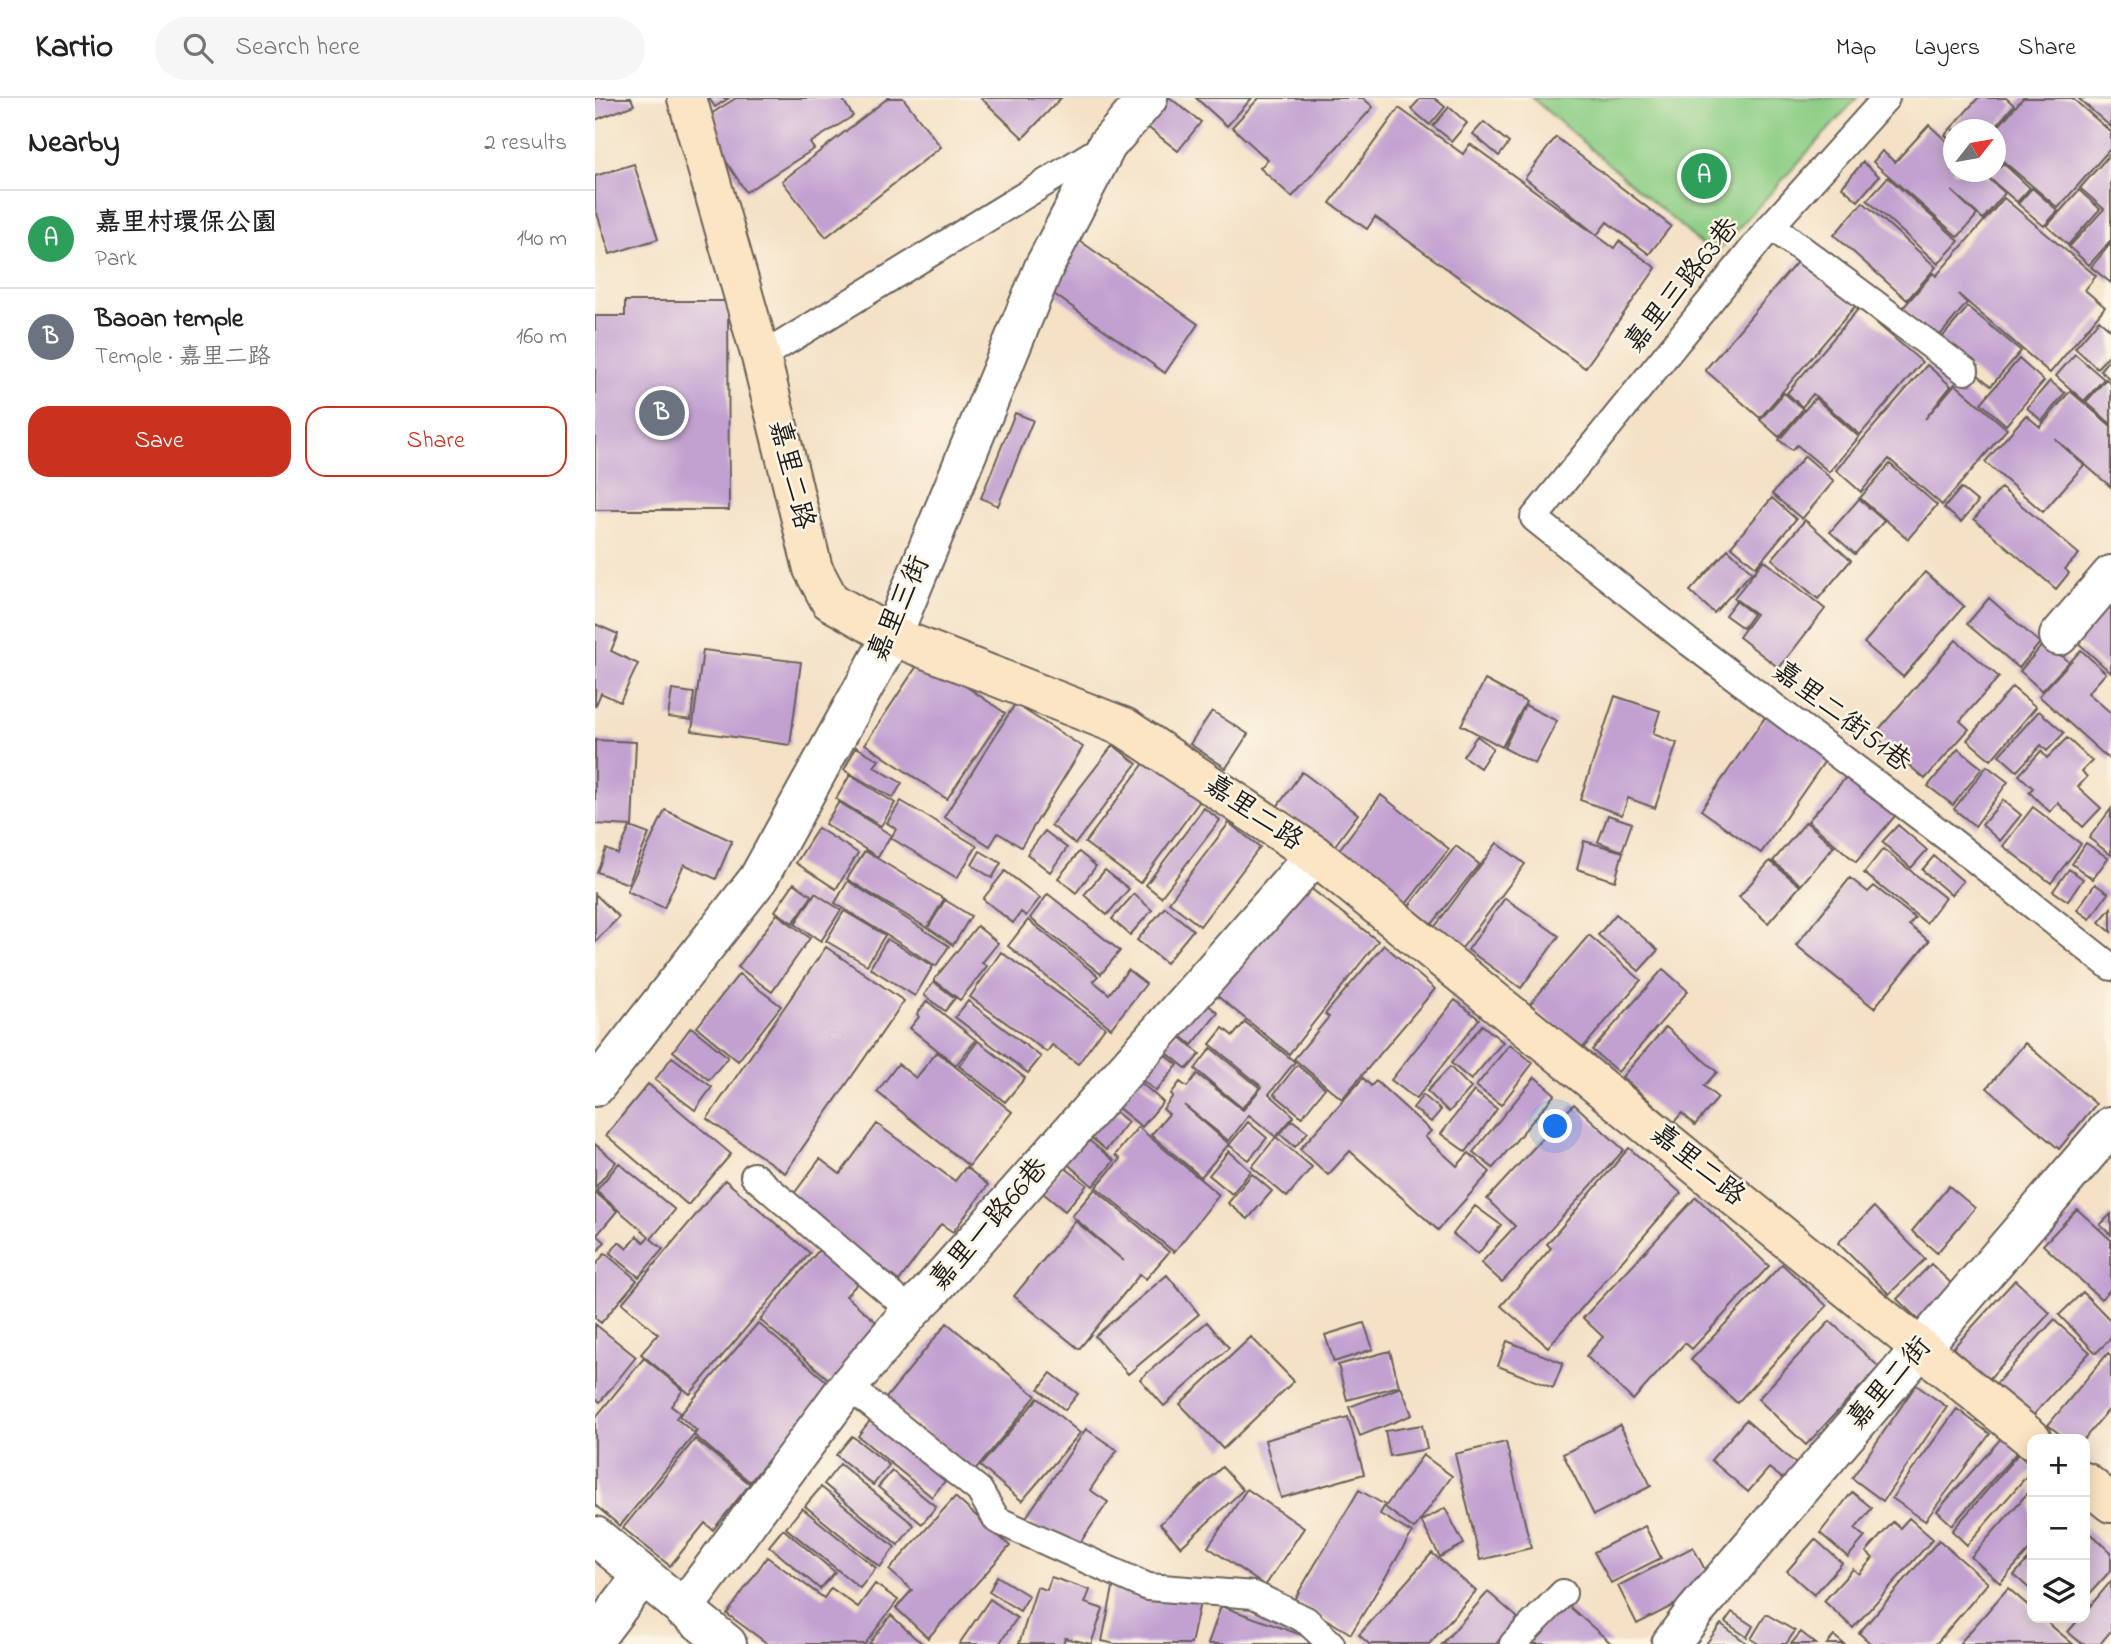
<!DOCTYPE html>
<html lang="en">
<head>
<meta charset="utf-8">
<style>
  body { margin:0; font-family:"Indie Flower","LXGW WenKai TC",sans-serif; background:#f6f6f6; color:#202124 }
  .controls { position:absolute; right:21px; bottom:21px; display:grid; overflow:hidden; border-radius:14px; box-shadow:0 4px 18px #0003 }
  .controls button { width:63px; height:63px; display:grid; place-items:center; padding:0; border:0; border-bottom:2px solid #e0e0e0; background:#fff; color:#202124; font:35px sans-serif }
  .compass { position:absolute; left:1348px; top:21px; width:63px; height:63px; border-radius:50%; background:#fff; box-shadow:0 4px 18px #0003; rotate:59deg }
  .you { position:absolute; left:961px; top:1029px; width:24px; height:24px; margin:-18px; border:5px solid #fff; border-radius:50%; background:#1a73e8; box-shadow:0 0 0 10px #1a73e833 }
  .badge { display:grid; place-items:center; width:46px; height:46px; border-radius:50%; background:#c8321e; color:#fff; font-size:23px; font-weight:700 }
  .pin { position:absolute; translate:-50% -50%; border:4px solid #fff; box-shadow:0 2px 7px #0006 }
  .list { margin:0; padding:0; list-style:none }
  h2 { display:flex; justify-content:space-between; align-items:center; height:91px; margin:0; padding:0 28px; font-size:30px }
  h2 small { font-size:23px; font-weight:400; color:#757577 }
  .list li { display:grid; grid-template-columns:46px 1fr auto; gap:21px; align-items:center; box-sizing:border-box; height:98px; padding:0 28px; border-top:2px solid #e0e0e0 }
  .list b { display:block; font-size:26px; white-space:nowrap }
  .list p { margin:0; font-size:23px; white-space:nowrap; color:#757577 }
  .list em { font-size:23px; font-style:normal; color:#757577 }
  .actions { display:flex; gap:14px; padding:21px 28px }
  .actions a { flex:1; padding:16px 0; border:2px solid #c8321e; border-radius:21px; text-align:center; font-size:24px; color:#c8321e }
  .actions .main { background:#c8321e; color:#fff }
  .icon { flex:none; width:38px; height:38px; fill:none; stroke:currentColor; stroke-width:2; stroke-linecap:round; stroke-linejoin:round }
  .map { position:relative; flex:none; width:1516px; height:1546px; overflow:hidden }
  header { display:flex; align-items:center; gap:42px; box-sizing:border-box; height:98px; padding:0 35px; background:#fff; border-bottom:2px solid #e0e0e0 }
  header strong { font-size:33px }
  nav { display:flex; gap:38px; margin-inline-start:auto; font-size:24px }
  .search { width:490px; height:63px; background:#f6f6f6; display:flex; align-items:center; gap:18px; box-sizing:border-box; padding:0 24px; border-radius:38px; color:#757577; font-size:26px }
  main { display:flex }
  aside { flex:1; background:#fff }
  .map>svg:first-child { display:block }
  .green { fill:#8dce85; stroke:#547550; stroke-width:2 }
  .building { fill:#c2a1d1 }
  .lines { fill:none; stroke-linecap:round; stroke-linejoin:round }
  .lane-casing { stroke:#686158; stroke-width:30 }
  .street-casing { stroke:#686158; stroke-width:42 }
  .secondary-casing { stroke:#686158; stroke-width:42 }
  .lane { stroke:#fff; stroke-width:26 }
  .street { stroke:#fff; stroke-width:38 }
  .secondary { stroke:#fce5c4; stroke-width:38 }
  .labels { text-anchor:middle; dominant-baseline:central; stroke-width:5; stroke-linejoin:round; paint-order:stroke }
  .street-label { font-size:28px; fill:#1c1c1c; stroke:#fcf5e5 }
</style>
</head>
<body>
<header>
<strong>Kartio</strong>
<div class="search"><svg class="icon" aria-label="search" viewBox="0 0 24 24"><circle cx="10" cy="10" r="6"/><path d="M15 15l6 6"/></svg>Search here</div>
<nav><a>Map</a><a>Layers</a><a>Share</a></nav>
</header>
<main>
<aside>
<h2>Nearby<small>2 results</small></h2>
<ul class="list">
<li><span class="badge" style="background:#2e9e5b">A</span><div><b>嘉里村環保公園</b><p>Park</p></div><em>140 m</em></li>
<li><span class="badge" style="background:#6b7280">B</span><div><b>Baoan temple</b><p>Temple · 嘉里二路</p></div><em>160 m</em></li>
</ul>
<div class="actions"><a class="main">Save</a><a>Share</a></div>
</aside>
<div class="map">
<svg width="1516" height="1546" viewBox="0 0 1516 1546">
  <rect width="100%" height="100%" fill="#fcf5e5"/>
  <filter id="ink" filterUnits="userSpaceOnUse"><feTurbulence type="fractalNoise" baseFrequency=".0143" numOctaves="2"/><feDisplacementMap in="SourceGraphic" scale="14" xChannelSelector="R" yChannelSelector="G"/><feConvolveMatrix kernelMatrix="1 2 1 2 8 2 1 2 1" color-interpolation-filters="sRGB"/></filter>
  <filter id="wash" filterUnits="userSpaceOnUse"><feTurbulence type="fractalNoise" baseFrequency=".00686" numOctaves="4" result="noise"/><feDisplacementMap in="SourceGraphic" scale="28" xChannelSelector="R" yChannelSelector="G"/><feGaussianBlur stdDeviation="1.57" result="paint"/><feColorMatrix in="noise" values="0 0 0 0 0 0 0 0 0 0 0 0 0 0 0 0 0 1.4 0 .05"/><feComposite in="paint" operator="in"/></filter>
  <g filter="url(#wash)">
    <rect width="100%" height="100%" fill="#f4e1c6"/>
    <path class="green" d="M937,0h325l-143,157z"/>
    <g id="blocks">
      <path class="building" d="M0,0h36l3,7 -39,15z
        M114,0h20l-14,9z
        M141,0h106l11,18 -43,27 4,6 -68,43 -46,-71z
        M293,0h15l38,49 -115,90 -44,-56z
        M386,0h80l-38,40z
        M571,0h4l31,24 -23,29 -33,-26z
        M601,0h56l-25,28z
        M664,0h104l10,9 -81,90 -32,-29 8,-8 -36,-33z
        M826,0h13l11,9 -15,18 -19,-16z
        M1383,0h28l8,7 -21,25h-40v13l-8,-8z
        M1428,0h49l39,34v16l-53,60 -62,-53v-26z
        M1483,0l33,1v28z
        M854,9l18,16 -15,18 -19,-15z
        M804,10l64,46 7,-10 144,104 5,-7 37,27 -71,100 -210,-151 -8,12 -37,-26z
        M889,24l25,21 -10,13 -26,-22z
        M1334,27l24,22v25h28l24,21 -22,26 -31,-28 25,24 -19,22 -85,-75 9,-11 13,11z
        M961,39l115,89 -22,28 -42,-32 -10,13 -72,-57z
        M1516,55v87l-22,25 -20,-18 35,-38 -24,-21z
        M1268,64l16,14 -21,25 -16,-14z
        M1408,65l27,25 -13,14 -28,-24z
        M39,66l24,75 -48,15 -15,-47v-31z
        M1293,79l71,64 -21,23 -71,-64z
        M1437,90l26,23 -14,15 -26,-22z
        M1484,92l21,19 -32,36 -21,-19z
        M1409,100l92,78 -11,14 20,17 -55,66 -92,-79 9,9 -30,36 -35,-30 31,-36 3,3z
        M1268,104l73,65 -29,33 -73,-65z
        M485,143l118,83 -33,49 -118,-84z
        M1516,145v40l-20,-16z
        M1207,158l55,48 -97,114 -55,-48z
        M30,203h103l1,209h-134v-194h30z
        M1373,209l53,44 -30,35 -52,-45z
        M1264,210l63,54 -62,73 -47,-41 -11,13 -15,-14z
        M1504,222l12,10v23l-14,15 -22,-20z
        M1480,256l29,25 -20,22 -28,-25z
        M1516,259v23l-11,-10z
        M1424,261l25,22 -38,44 -25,-22z
        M1332,267l24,21 -26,33 30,-35 52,45 -65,76 -53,-46 -28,33 -25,-22z
        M1511,281l5,5v40l-25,-22z
        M1455,283l15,12 -23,28 -15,-13z
        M1475,293l41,35v61l-56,-48 29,26 -41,47 -58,-50 41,-47 14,12z
        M1189,295l19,16 -24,28 -19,-17z
        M1220,300l44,39 -30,35 -32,-27 -5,5 -13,-10z
        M420,315l18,7 -35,86 -17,-8z
        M1210,358l29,25 -32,38 -30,-25z
        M1295,366l47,41 -29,34 -48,-41z
        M1366,390l17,14 -17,20 -17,-14z
        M1406,390l78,66 -14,15 4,4 -13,16 -82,-70z
        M1177,400l24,21 -40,48 -25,-21z
        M1264,401l25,22 -29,33 -25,-22z
        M1210,422l46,40 -33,39 -46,-40z
        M1133,451l24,23 -38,41 -24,-22z
        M1169,462l61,49 -46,59 -40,-31 17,-23 -22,-16z
        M1330,474l39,34 -61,71 -39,-34z
        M1516,487v88l-37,-34z
        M1394,500l51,45 -21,25 -52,-44z
        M1141,503l17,13 -10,14 -18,-13z
        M0,526l23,10 -7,17 27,13 -18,38 -19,-9 -6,14z
        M1361,542l43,37 -39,44 9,8 -44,50 -51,-44z
        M1451,543l23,21 -27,29 -22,-20z
        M108,552l98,12 -11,83 -98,-14z
        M1486,552l25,23 -18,20 23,20v48l-72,-65z
        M328,559l82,56 -58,86 -82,-55z
        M890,582l41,22 -24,45 -41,-22z
        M1417,589l24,20 -45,53 -24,-20z
        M77,592l22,3 -3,27 -23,-3z
        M1020,598l45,15 -7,23 24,9 -22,65 -27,-10 -6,17 -42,-15z
        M420,606l68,43 -62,100 -23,-14 -8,13 -46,-29z
        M930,607l32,16 -22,43 -31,-16z
        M617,613l36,23 -22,34 -36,-24z
        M1444,613l25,22 -17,18 -6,-6 -24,26 -18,-16z
        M1173,615l61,42 -68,98 -60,-43z
        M882,638l16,12 -13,20 -17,-12z
        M1472,640l25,23 -10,10 5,6 -9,10 23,21 -18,19 -25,-24 -8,9 -21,-20 4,-4 -14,-13 22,-24 6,7z
        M0,642l41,2 -4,84 -37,-2z
        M518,647l24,19 -62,80 -24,-19z
        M261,649l23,13 -5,7 28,16 -9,15 -49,-28z
        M1363,651l24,19 -29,37 -25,-19z
        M553,660l54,40 -62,85 -55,-40z
        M1392,668l21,16 -33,44 -21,-17z
        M707,674l56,42 -25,34 -56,-41z
        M255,677l45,28 -14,23 -45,-27z
        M1253,677l47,41 -39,46 -48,-41z
        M786,697l68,54 -43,55 -68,-53z
        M1408,702l18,15 -21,26 -18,-16z
        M306,703l76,45 -20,32 -66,-40 5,-9 -9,-6z
        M244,704l52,33 -13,22 -53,-33z
        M1438,709l48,37 -30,39 -48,-37z
        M609,710l16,12 -59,77 -15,-12z
        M1516,711v46l-22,-17z
        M70,712l67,31 -16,38 -32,-15 -20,44 -37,-17z
        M1013,717l24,8 -10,28 -24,-9z
        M1211,724l28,24 -33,39 -28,-24z
        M634,725l31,24 -60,79 -31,-24z
        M1303,727l29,25 -16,18 -29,-26z
        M35,729l19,7 -21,50 -31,-12 9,-23 12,5z
        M223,730l40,25 -22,36 -40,-26z
        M450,733l22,17 -17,24 -23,-18z
        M989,743l39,11 -8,29 -38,-12z
        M902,745l28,21 -63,84 -28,-20z
        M1491,745l22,15 -15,21 -21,-15z
        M861,748l23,18 -47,60 -23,-18z
        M1288,751l62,49 -19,25 -62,-50z
        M270,753l79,48 -17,29 -80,-49z
        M385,753l21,12 -9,15 -20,-13z
        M484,754l17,14 -20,27 -18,-15z
        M1339,758l29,25 -12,14 -29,-25z
        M1175,763l30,25 -32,37 -29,-26z
        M1474,771l14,10 -15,22 -15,-10z
        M510,772l24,19 -22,26 -23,-20z
        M410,773l35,27 -14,18 -5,-4 -8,11 -30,-24z
        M1255,780l18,14 6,-6 41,32 -6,7 20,16 -55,67 -78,-63z
        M253,783l101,65 -13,20 -101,-63z
        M199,785l18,13 -19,27 -18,-12z
        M709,785l74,58 -89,113 -73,-59z
        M1500,786l13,9 -18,26 -13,-9z
        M220,795l26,17 -20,31 -26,-17z
        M0,796l24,23 -24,25z
        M453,796l72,57 -19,23 -71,-56z
        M539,796l18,16 -22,25 -18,-16z
        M910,800l54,38 -38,52 -53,-38z
        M350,802l26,16 -18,29 -25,-17z
        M570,809l28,23 -27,33 -29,-23z
        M1516,810v24l-12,-10z
        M249,813l41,24 -18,30 -41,-24z
        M182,816l33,24 -38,54 -34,-25z
        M1021,816l42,36 -19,21 -41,-36z
        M433,822l70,56 -5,5 16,13 19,-24 18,14 -35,44 -103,-82z
        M382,828l21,17 -16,20 5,3 -27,34 -26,-20z
        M994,837l52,45 -59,69 -52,-45z
        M292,841l46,27 -18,30 -45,-28z
        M789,847l51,44 -93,110 -48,-40 35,-42 -4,-3z
        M231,849l78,54 -119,172 -78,-54z
        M406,854l104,75 -27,37 -26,-19 -5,7 -77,-55z
        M1068,871l25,22 -70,81 -26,-22z
        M144,876l42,32 -43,55 -41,-34z
        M339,884l21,16 -10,13 -21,-16z
        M606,901l17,14 -26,32 -17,-14z
        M860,902l24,19 -63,80 -25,-19z
        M332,903l49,39 -20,25 -46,-37 9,-11 -2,-3z
        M373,903l73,56 -13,16 -73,-56z
        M650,924l50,40 -26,32 25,22 -18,21 -27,-22 -20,26 -45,-36 45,39 -28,33 -50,-42 18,-21 -6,-5 10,-13 -2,-2 9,-12 7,5 10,-13 46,36 19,-23 -52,-43 13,-16 10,8z
        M887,927l21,17 -32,38 -20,-17z
        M96,929l37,30 -19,23 -36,-29z
        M1071,929l51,45 -13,14 14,12 -23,27 -13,-12 -8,9 -52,-45z
        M581,935l24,21 -13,15 -25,-20z
        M383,943l47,37 -20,24 -46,-36z
        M1430,945l71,61 -37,45 -72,-61z
        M915,946l23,19 -32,42 -25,-19z
        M616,950l49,40 -18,20 -47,-39z
        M564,952l19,15 -22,26 -19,-15z
        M342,954l75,60 -43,54 -92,-74 21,-28 18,14z
        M77,959l40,30 -17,23 -40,-30z
        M702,967l28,23 -23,29 -28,-23z
        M855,969l21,21 -22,24 -22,-21z
        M940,979l20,17 -62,74 -20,-16z
        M768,980l8,8 5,-5 55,50 -6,6 32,29 12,-13 21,19 -52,58 -88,-79 -22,24 -28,-26z
        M543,982l25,22 -21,25 -26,-21z
        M53,986l83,70 -43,51 -82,-70z
        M879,993l23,18 -31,43 -25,-18z
        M828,997l18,15 -10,12 -18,-14z
        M979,1006l50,46 -122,132 -21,-19 34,-37 -28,-27z
        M517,1011l16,13 -22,28 -17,-14z
        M697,1022l16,12 -13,15 -15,-13z
        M653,1024l19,16 -18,22 -20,-15z
        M282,1026l78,57 11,-14 22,18 -35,47 -12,-8 -42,57 -109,-82 30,-40 20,15z
        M543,1029l81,68 -45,57 -78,-65 24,-28 -5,-4z
        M490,1039l29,24 -21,25 -29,-25z
        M681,1039l36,30 -25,30 -35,-30z
        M0,1046l21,18 -21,26z
        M1034,1050l52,45 -133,154 -47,-41 50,-58 -4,-4z
        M634,1053l22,20 -19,23 -23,-19z
        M24,1065l56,47 -24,29 12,10 -24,28 -29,-24 9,-11 8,7 10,-13 7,6 5,-6 -53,-45z
        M469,1069l23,18 -22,26 -22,-18z
        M657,1076l20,17 -24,28 -20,-16z
        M130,1082l85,73 -120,141 -49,-40 17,-20 -36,-31z
        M1354,1088l26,22 -38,45 -25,-22z
        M500,1091l74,63 -23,27 -6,-5 -61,75 -65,-53 61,-75 49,40 -52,-45z
        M0,1094l22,19 -19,23 -3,-2z
        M1101,1099l73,69 -77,83 -7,-6 -52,57 -47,-44 17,-19 -20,-19z
        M880,1108l26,19 -23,29 -25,-20z
        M1279,1109l51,52 -36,35 -51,-51z
        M1482,1111l34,31v49l-10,10 -58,-54z
        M1516,1116v21l-11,-10z
        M0,1135l10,9 -10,12z
        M224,1152l39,33 -12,13 35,30 -48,57 -73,-63z
        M10,1155l32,27 -36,43 -6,-5v-52z
        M1187,1166l45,42 -90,97 -46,-43z
        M1336,1166l25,24 -35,34 -24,-23z
        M572,1177l32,39 -71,60 -33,-38z
        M1420,1182l35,33 -62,67 -35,-32z
        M1488,1194l28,29v17l-15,15 -37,-38z
        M1459,1222l36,32 -61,68 -36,-33z
        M1235,1223l49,46 -73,78 -48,-46z
        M612,1224l22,26 -65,58 -24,-27z
        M163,1225l73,62 -81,97 -56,-47 3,-4 -18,-15z
        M352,1225l89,73 -62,76 -89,-73z
        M769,1225l9,26 -39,13 -9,-27z
        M0,1226l41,33 -36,45 -5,-4z
        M656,1239l43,44 -71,68 -43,-45z
        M912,1243l56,22 -10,25 -55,-22z
        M795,1253l9,35 -52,14 -9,-35z
        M1513,1255l3,3v51l-27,32h-18l-18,-14z
        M49,1260l39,32 -12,16 9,7 -4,5 19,16 -75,92 -25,-21v-87z
        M456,1275l27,21 -13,16 -26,-21z
        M1321,1287l31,22 -64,94 -31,-23z
        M806,1289l11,28 -52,21 -11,-29z
        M443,1300l42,35 -58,68 -42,-35z
        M1362,1311l33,25 -65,87 -33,-23z
        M278,1319l75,60 -16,20 -74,-61z
        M753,1319l16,57 -83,24 -16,-58z
        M1151,1322l57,50 -12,15 -22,-17 -21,24 -37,-32z
        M827,1327l5,24 -37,7 -5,-25z
        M1025,1327l31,61 -57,29 -31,-61z
        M491,1331l31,21 -27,40 18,12 -35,51 -48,-34z
        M1409,1337l16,14 -68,76 -15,-14z
        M257,1338l37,29 -16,20 -37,-30z
        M100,1341l55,45 -37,46 -8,-7 -35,43 -47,-38z
        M911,1344l25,106 -51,12 -25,-106z
        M1423,1356l14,13v3l-65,75 -15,-14z
        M828,1357l29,21 -38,53 -29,-22z
        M245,1366l74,61 -16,20 -74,-61z
        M627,1369l21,23 -62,57 -21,-23z
        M297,1373l44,36 -14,17 -44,-37z
        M226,1389l74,60 -15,20 -75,-61z
        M1437,1390v59l-32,36 -29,-26z
        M652,1391l57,39 -39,58 -57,-39z
        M764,1392l26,15 -5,9 32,19 -61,101 -57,-34z
        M1257,1394l20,16 -17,21 10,8 -17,20 -28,-24z
        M360,1399l55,49 -82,92 -32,-30 16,-18 -23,-20z
        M207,1410l74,60 -16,20 -74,-60z
        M850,1410l19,36 -24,13 -19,-36z
        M1314,1420l24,21 -80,89 -29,-27 29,-32 6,5 14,-16 -7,-6 27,-30 7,6z
        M1050,1428l16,32 -50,25 -17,-31z
        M1490,1430l26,24v18l-26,29z
        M188,1431l52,43 -15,17 -51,-43z
        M1220,1441l27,24 -28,32 -27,-24z
        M1344,1442l49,43 -52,61h-65l-12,-11z
        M1098,1449l20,38 -76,39 -19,-38z
        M837,1455l44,38 -47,53h-60l-10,-9z
        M1437,1457v36l-18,-16z
        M172,1459l57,41 7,-10 27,19 17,-23 23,16 -33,44h-97l-41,-30z
        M402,1478l32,20 -9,15 -31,-19z
        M456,1479l39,13 -5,13 18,6 -12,35 -26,-6 -2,6h-44l18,-57 10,3z
        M1516,1483v50l-11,13h-18l-14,-12 12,-14h5v-6z
        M519,1485l86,19 -9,42h-76l-13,-3z
        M1413,1490l24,21v9h10l31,26h-114z
        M893,1494l30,26 -22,26h-54z
        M395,1501l27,19 -18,26h-40z
        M968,1503l49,43h-87z
        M626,1508l100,36 -1,2h-112z
        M1137,1514l21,14 -6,11 -22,-15z
        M1171,1516l29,17 -9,13h-27l-8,-5z
        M296,1517l23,22 10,7h-55z
        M1126,1526l27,20h-42z
        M1206,1534l15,12h-25z
        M1239,1538l10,8h-17z"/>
    </g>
  </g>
  <g filter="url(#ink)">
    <use href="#blocks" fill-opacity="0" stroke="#686158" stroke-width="2"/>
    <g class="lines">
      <defs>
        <path id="lane" d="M1291,0l-115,128 -237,292 156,125 259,196 162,128
          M1176,128l194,145
          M166,259l344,-211
          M159,1078l157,135
          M253,1288l131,104 18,30 151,67 106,8 52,25 25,24
          M918,1546l50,-51"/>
        <path id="street" d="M1464,538l52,-61
          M0,989l163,-208 134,-243 152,-369 63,-122 41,-47
          M0,1438l132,108
          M88,1511l165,-223 63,-75 18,-18 386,-438
          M0,1540l48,-63
          M1076,1546l23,-31 417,-487"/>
        <path id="secondary" d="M92,0l74,259 52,212 17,32 62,35 232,91 191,128 717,584
          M1490,1384l26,21"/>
      </defs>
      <use href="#lane" class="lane-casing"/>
      <use href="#street" class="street-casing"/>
      <use href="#secondary" class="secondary-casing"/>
      <use href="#lane" class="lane"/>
      <use href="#street" class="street"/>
      <use href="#secondary" class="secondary"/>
    </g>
  </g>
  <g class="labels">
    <g class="street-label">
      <text transform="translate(1088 188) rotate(-51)">嘉里三路63巷</text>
      <text transform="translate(195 377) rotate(76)">嘉里二路</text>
      <text transform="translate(305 511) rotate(-66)">嘉里三街</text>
      <text transform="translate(1246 620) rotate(37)">嘉里二街51巷</text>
      <text transform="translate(658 716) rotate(34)">嘉里二路</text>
      <text transform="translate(1102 1068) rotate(39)">嘉里二路</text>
      <text transform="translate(395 1127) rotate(-49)">嘉里一路66巷</text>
      <text transform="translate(1295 1286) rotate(-49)">嘉里二街</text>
    </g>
  </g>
</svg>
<div class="controls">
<button>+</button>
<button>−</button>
<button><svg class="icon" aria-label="layers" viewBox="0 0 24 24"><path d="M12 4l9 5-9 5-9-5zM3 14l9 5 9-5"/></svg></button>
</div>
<svg class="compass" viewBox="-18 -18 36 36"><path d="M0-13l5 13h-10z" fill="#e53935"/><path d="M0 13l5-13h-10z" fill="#757577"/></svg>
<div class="you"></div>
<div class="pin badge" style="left:1109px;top:78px;background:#2e9e5b">A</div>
<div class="pin badge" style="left:67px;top:315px;background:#6b7280">B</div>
</div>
</main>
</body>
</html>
